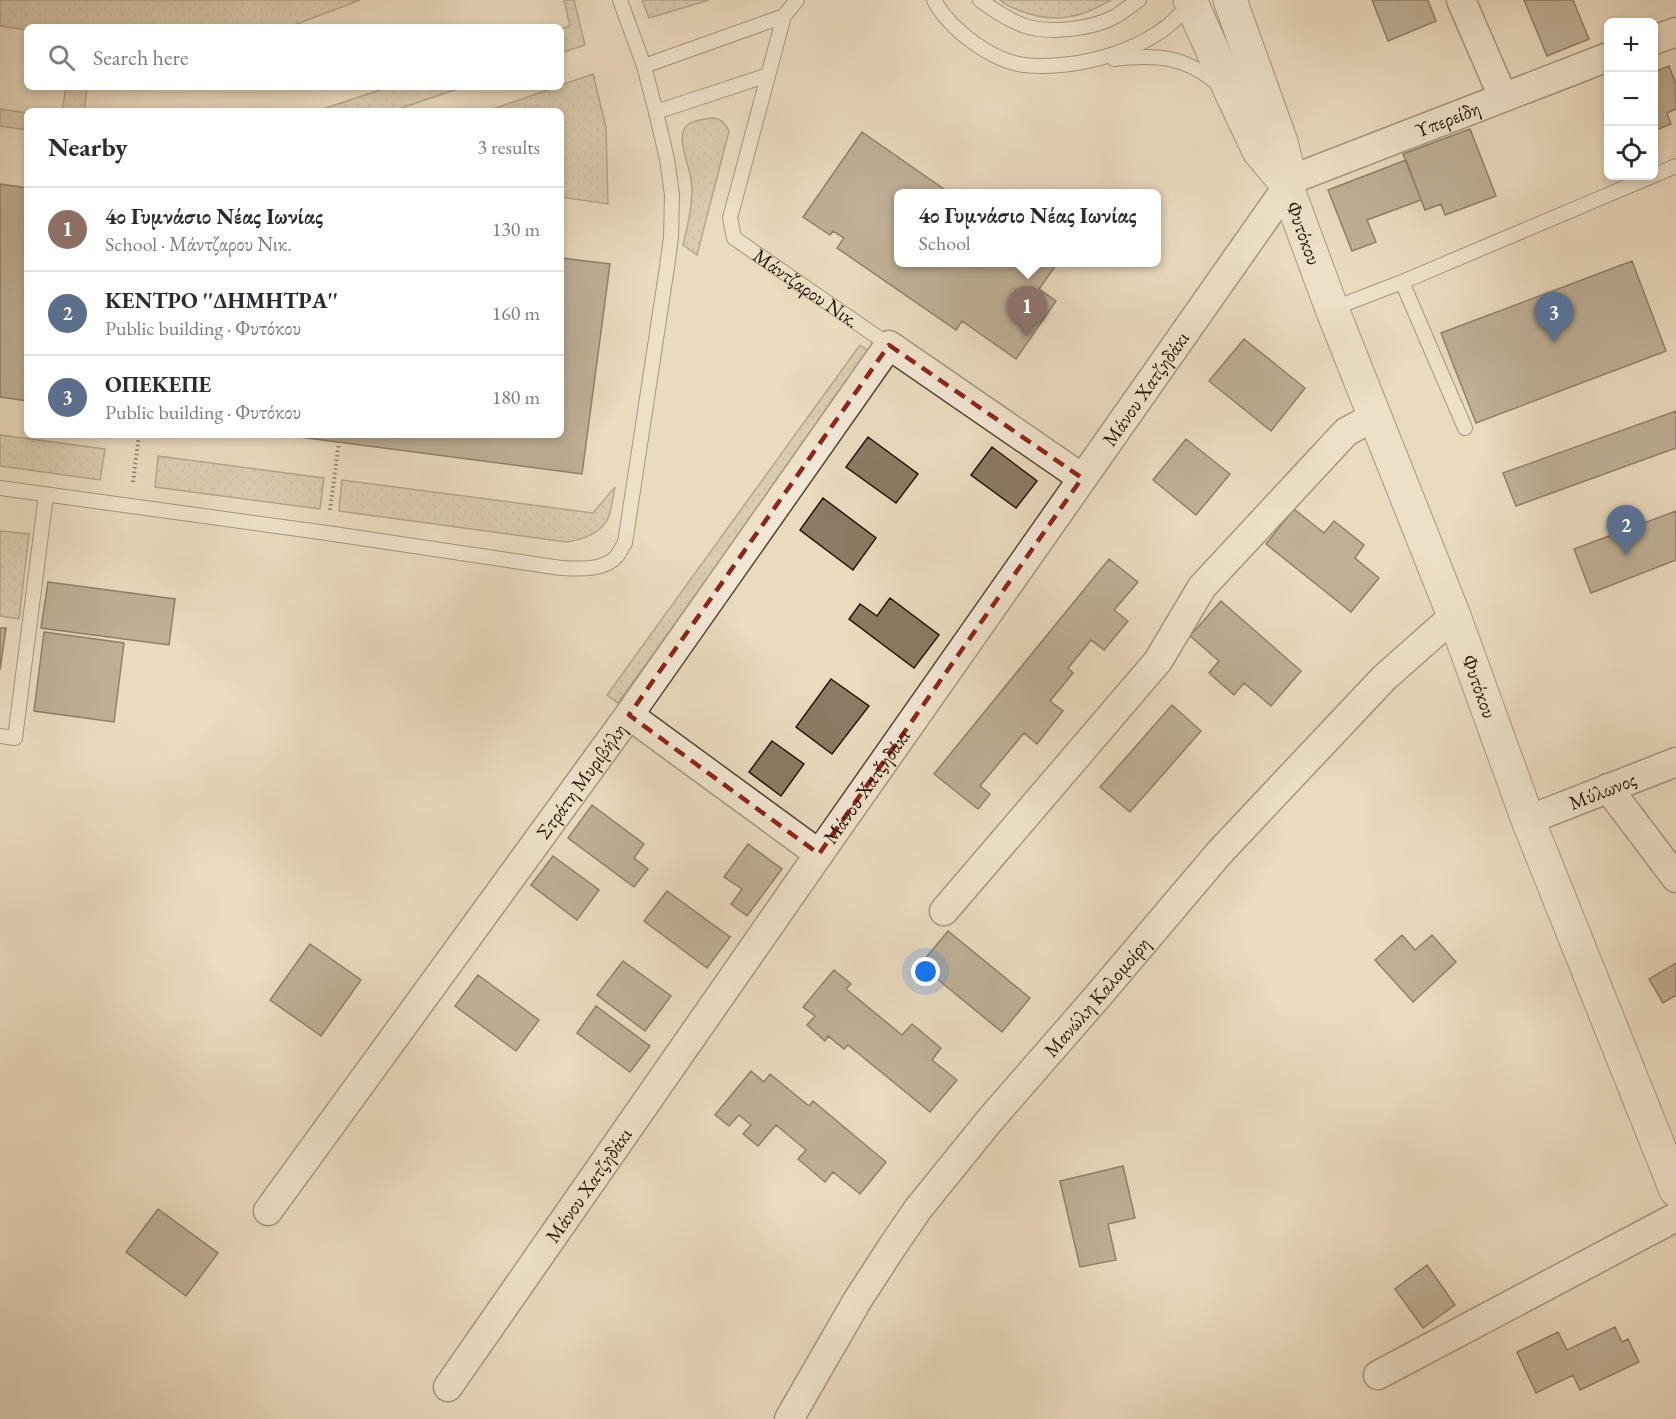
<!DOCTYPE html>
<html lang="en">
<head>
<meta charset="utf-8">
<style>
  body { margin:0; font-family:"EB Garamond",serif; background:#f7f7f7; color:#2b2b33 }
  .controls { position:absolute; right:18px; top:18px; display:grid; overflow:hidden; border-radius:9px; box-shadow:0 3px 9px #0003 }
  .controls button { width:54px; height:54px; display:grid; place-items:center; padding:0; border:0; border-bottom:2px solid #e1e1e2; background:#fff; color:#2b2b33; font:30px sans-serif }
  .you { position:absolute; left:926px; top:972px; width:21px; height:21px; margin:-15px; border:4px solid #fff; border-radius:50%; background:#1a73e8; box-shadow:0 0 0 9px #1a73e833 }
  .badge { display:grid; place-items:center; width:39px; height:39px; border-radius:50%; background:#8f2418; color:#fff; font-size:20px; font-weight:700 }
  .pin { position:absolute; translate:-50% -50px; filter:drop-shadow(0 2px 3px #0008) }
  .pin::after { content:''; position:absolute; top:32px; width:21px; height:18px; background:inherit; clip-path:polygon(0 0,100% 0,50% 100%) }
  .popup { position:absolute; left:894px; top:189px; width:267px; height:78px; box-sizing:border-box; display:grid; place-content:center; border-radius:9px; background:#fff; filter:drop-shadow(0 2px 4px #0005); font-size:20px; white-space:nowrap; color:#7c7c81 }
  .popup b { font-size:22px; color:#2b2b33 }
  .popup::after { content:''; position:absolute; left:50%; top:100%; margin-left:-12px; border:12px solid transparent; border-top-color:#fff }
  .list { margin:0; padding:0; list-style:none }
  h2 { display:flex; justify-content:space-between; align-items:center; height:78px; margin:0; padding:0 24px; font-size:26px }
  h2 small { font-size:20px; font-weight:400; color:#7c7c81 }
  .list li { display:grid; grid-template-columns:39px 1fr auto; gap:18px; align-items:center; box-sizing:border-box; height:84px; padding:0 24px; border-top:2px solid #e1e1e2 }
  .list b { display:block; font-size:22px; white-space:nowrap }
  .list p { margin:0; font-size:20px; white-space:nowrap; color:#7c7c81 }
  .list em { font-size:20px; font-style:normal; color:#7c7c81 }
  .icon { flex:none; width:33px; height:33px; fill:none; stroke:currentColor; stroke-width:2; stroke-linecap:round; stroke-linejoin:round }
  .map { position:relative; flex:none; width:1676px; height:1419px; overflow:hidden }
  .search { position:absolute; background:#fff; box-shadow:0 3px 9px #0003; left:24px; top:24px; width:540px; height:66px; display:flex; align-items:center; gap:15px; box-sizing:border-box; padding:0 21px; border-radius:9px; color:#7c7c81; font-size:22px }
  .panel { position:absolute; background:#fff; box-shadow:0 3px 9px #0003; left:24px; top:108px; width:540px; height:330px; border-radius:9px }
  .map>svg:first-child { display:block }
  .grass { fill:url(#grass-dots); stroke:#776550; stroke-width:1.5 }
  .building { fill:#8b7a64; stroke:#251202; stroke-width:1.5 }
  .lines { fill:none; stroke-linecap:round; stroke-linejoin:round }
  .service-casing { stroke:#564431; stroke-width:16 }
  .minor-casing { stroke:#564431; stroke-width:31 }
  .tertiary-casing { stroke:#564431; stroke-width:35 }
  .path { stroke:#251202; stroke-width:4; stroke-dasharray:1.5 3; stroke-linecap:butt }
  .service { stroke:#f1e7d5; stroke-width:14 }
  .minor { stroke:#f1e7d5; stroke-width:28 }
  .tertiary { stroke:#f1e7d5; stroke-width:33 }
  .marked { fill:none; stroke:#8f2418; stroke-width:4.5; stroke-dasharray:12 8; stroke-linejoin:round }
  .labels { text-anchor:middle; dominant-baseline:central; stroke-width:4.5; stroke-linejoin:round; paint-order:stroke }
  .street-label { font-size:20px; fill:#251202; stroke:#f1e7d5 }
</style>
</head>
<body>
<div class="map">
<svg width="1676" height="1419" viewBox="0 0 1676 1419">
  <defs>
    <pattern id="grass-dots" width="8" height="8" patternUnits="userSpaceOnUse" patternTransform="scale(1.5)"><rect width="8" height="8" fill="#c9b89e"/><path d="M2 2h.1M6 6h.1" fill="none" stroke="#ac9d86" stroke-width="1.8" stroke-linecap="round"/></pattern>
  </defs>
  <rect width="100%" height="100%" fill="#eadabe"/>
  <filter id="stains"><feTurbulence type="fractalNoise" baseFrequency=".00333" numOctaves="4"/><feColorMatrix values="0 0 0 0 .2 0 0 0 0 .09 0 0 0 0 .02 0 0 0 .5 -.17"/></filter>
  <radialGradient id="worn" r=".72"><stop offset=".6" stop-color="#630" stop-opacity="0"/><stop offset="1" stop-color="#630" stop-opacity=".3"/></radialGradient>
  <path class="grass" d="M0,0h360l-71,27h-262v3l-27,-4z
    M564,0h10l11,45 -24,8v-24l9,-3z
    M642,0h67l-60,18z
    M1000,0h111c-30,18 -56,24 -90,11 -8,-3 -15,-5 -21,-11z
    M593,74l13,53 2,77 -47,-7v-86h-74l69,-24h5v-2z
    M66,87h21l-3,24h-22z
    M389,87h74l-70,24h-76z
    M0,109l27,4v17l-27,-4z
    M711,118c10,0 14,5 18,13l-32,124 -14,-10c5,-21 11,-44 8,-66 -2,-14 -14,-39 -6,-51 5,-8 17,-8 26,-10z
    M860,345l10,7 -252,351 -11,-8z
    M0,435l105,14 -5,31 -100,-14z
    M158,456l166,22 -4,31 -165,-22z
    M342,480l251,33 22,-26c-2,9 -3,20 -6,29 -6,17 -27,24 -43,26l-227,-31z
    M0,531l29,3 -10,85 -19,-3z"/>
  <path class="building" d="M1372,0h56l8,21 -48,20z
    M1524,0h49l16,39 -42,17z
    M1669,66l7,18v25l-9,4 4,11 -17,7v-59z
    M1470,129l26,67 -51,19 -4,-11 -16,6 -22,-56z
    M862,132l89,62h-53v68h154l4,3 -17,24 17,12 -40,58 -54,-38 -6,9 -119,-82 7,-10 -11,-7 -3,4 -27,-18z
    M1406,160l15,40 -54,20 9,22 -24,9 -24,-61z
    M0,184l27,4v213l-27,-4z
    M561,258l49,6 -28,210 -298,-39h277z
    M1632,261l34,90 -190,72 -35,-90z
    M1244,339l61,49 -34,43 -62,-50z
    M1676,411v37l-160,58 -13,-33z
    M868,437l50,37 -22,29 -50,-36z
    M1186,439l44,35 -34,41 -43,-35z
    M992,447l45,34 -21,27 -45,-33z
    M823,498l53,40 -23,32 -53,-40z
    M1294,509l30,24 10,-12 30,24 -9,13 24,20 -28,34 -85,-68z
    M1676,511v49l-85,33 -17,-44z
    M1109,559l29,23 -24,28 14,11 -24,29 -13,-10 -23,28 5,5 -23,28 13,10 -26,33 -13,-11 -44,53 10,8 -12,15 -44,-35z
    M48,582l127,17 -6,46 -128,-17z
    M890,598l49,37 -25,33 -65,-49 11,-15 17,12z
    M1221,601l80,70 -30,35 -27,-23 -10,12 -25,-22 10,-12 -29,-25z
    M0,628h6l-6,42z
    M44,632l80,11 -10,79 -80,-11z
    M831,679l38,27 -37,48 -36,-27z
    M1172,705l29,26 -71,81 -30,-25z
    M772,741l32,23 -23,32 -32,-24z
    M592,805l52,39 -10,14 14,11 -14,18 -66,-49z
    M748,844l34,25 -35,47 -16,-12 11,-15 -18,-12z
    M553,856l46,34 -22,30 -46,-35z
    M667,891l63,46 -23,31 -63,-47z
    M948,931l82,67 -28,34 -82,-67z
    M1402,935l13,15 17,-15 24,27 -43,40 -38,-42z
    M310,944l51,36 -40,56 -51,-36z
    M623,961l48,35 -26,35 -48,-36z
    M1676,963v32l-13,8 -14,-24z
    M834,970l17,14 -5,5 56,46 10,-11 29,24 -9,12 25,20 -27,32 -82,-67 -4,4 -16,-13 -3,5 -18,-16 8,-9 -12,-9z
    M478,975l61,45 -23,31 -61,-45z
    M596,1006l54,40 -20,26 -53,-39z
    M751,1071l13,11 6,-8 39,32 4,-5 73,61 -26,32 -27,-22 -8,10 -27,-23 8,-9 -30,-25 -18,21 -15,-12 8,-9 -12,-10 -10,11 -14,-11z
    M1123,1166l12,52 -27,6 8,36 -36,7 -20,-86z
    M158,1209l60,44 -32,43 -60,-44z
    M1427,1265l28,40 -32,23 -28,-39z
    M1615,1327l7,15 6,-3 11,23 -59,28 -7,-15 -37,18 -19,-41 41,-20 9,18z"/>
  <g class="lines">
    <defs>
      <g id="service">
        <path id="s1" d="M797,0l-13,16 -54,202 4,20 155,107"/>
        <path d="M934,0c15,29 58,61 90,65 54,6 134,-16 165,-62"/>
        <path d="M980,0c14,10 28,20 45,26 25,8 68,3 91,-10 8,-5 15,-11 23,-16"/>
        <path d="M1114,59c42,-5 70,-3 103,24"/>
        <path d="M644,66l140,-50"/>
        <path d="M656,112l112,-37"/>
        <path d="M1402,282l63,146"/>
        <path d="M1332,309l70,-27 274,-116"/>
        <path d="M0,488l327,45 234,35c17,1 43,3 56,-12 3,-4 5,-9 8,-13l42,-276 4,-30 1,-42 -5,-36 -11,-47 -12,-46 -24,-66"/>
        <path d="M0,736l15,2 31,-243"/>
      </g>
      <g id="minor">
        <path d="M1461,0l42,97"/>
        <path d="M1654,40l22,-8"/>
        <path id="s2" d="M1285,182l323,-125"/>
        <path d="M629,715l190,139"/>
        <path d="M1608,788l68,90"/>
        <path id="s3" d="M1528,820l148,-58"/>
        <path d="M944,911l214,-250 44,-74 144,-155 29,-16"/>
        <path id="s4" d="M268,1211l361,-496 260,-370 193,133"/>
        <path d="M1378,1375l298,-158"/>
        <path id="s5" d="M448,1387l371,-533 468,-667"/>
        <path id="s6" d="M789,1419l68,-118 35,-54 26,-38 72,-89 108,-124 122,-144 164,-174 70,-62"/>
      </g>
      <g id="tertiary">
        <path id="s7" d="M1190,0l42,94 27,57 26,31 2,5 45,122 122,307 74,204 148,370"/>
        <path d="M1230,0l51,142 5,20 -1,20"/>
      </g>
    </defs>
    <use href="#service" class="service-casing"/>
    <use href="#minor" class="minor-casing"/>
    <use href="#tertiary" class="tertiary-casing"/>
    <path class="path" d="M133,482l6,-47
      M330,510l9,-68"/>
    <use href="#service" class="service"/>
    <use href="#minor" class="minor"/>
    <use href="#tertiary" class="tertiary"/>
  </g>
  <path d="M0 0H1676V1419H0ZM889,345l193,133 -263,376 -190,-139z" fill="#eadabe" fill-opacity=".55" fill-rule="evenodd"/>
  <path class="marked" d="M889,345l193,133 -263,376 -190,-139z"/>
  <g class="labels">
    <g class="street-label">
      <text stroke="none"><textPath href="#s2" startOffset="174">Υπερείδη</textPath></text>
      <text stroke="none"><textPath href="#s7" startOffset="261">Φυτόκου</textPath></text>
      <text stroke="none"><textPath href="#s1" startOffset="338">Μάντζαρου Νικ.</textPath></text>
      <text stroke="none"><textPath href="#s5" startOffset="1218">Μάνου Χατζηδάκι</textPath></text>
      <text stroke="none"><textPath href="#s7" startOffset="747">Φυτόκου</textPath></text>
      <text stroke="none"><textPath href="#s4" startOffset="532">Στράτη Μυριβήλη</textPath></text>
      <text stroke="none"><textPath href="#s5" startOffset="732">Μάνου Χατζηδάκι</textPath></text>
      <text stroke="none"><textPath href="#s3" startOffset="80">Μύλωνος</textPath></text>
      <text stroke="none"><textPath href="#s6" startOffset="524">Μανώλη Καλομοίρη</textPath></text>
      <text stroke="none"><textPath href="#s5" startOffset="246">Μάνου Χατζηδάκι</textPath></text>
    </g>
  </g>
  <rect width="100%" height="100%" filter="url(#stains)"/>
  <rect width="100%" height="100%" fill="url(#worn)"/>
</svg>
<div class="controls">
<button>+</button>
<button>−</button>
<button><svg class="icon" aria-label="locate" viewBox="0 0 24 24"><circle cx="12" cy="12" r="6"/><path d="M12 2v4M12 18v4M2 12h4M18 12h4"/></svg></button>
</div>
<div class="you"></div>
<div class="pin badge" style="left:1027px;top:336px;background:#8d6e63">1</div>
<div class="popup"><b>4ο Γυμνάσιο Νέας Ιωνίας</b>School</div>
<div class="pin badge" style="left:1626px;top:555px;background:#5c6f8a">2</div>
<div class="pin badge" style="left:1554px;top:342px;background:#5c6f8a">3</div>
<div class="search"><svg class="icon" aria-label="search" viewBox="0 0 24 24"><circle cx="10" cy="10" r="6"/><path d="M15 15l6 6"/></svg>Search here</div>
<section class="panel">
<h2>Nearby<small>3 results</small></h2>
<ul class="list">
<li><span class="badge" style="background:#8d6e63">1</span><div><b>4ο Γυμνάσιο Νέας Ιωνίας</b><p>School · Μάντζαρου Νικ.</p></div><em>130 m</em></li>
<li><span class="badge" style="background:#5c6f8a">2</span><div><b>ΚΕΝΤΡΟ ''ΔΗΜΗΤΡΑ''</b><p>Public building · Φυτόκου</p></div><em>160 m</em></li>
<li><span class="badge" style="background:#5c6f8a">3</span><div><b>ΟΠΕΚΕΠΕ</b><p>Public building · Φυτόκου</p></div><em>180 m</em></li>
</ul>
</section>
</div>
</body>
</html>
